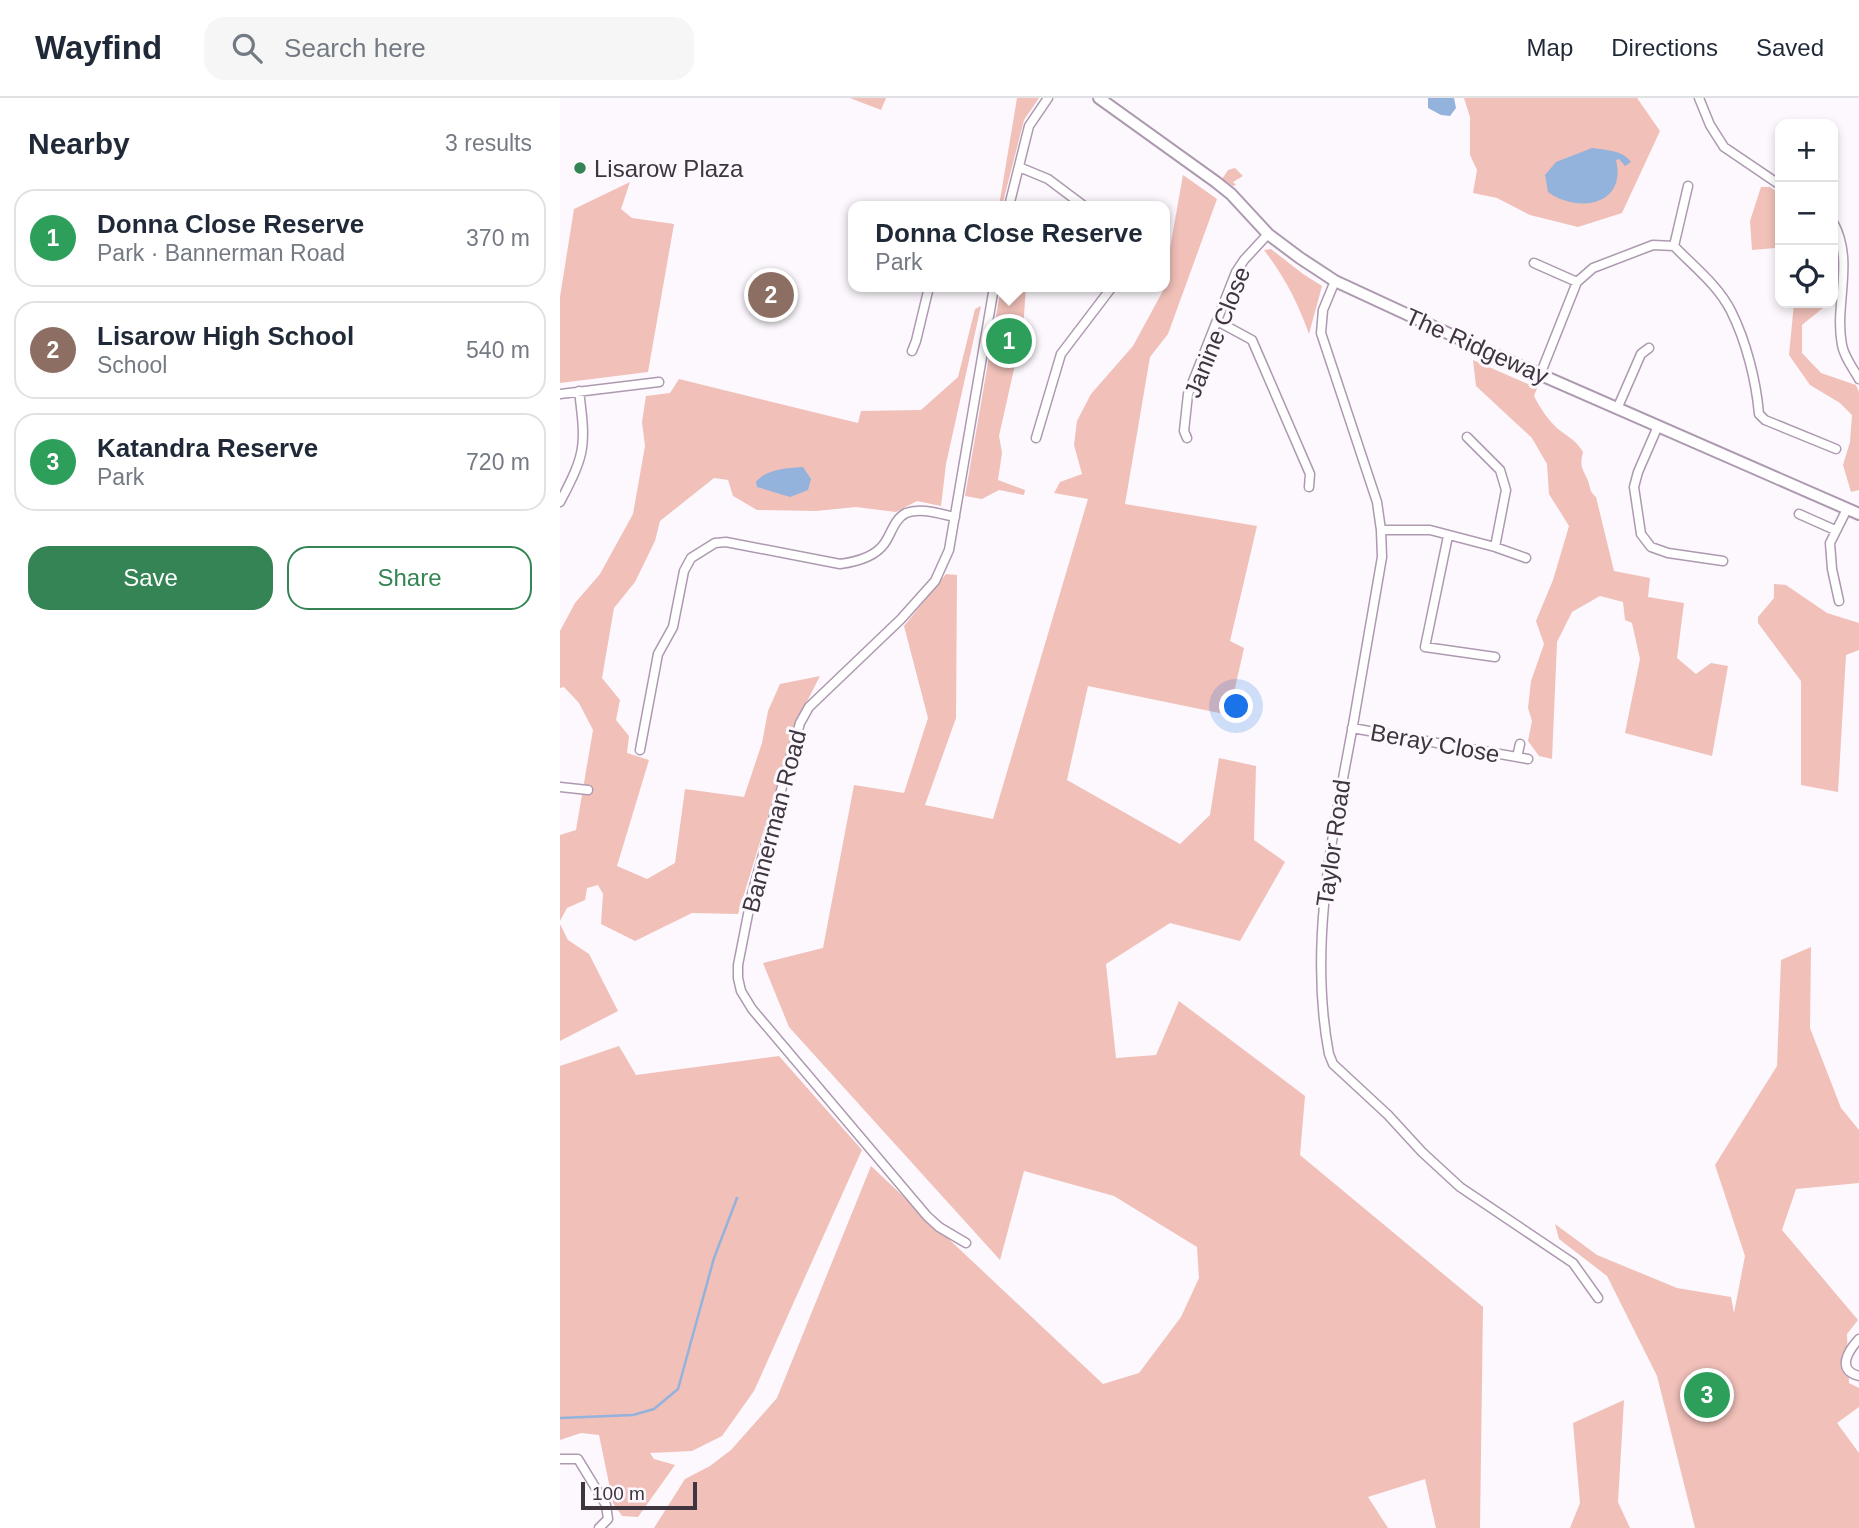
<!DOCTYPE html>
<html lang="en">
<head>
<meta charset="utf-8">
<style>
  body { margin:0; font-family:Arial,sans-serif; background:#f6f6f7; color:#1f2937 }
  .controls { position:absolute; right:21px; top:21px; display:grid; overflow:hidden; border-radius:14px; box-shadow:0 4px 10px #0003 }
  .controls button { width:63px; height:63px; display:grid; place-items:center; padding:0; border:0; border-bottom:2px solid #e0e1e3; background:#fff; color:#1f2937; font:35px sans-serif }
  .scale { position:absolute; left:21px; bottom:18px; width:116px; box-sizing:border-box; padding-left:7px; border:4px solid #3e353f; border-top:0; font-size:19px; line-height:24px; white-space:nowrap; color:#3e353f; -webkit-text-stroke:5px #fcf8fd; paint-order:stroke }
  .you { position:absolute; left:677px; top:609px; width:24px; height:24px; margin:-18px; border:5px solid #fff; border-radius:50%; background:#1a73e8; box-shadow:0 0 0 10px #1a73e833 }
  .badge { display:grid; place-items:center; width:46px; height:46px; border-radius:50%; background:#358455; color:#fff; font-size:23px; font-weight:700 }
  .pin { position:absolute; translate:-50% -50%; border:4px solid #fff; box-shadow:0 2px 7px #0006 }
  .popup { position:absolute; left:288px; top:103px; width:322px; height:91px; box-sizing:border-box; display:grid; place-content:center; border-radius:14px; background:#fff; filter:drop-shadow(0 2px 5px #0005); font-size:23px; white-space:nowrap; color:#747a83 }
  .popup b { font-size:26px; color:#1f2937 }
  .popup::after { content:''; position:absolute; left:50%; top:100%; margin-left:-14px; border:14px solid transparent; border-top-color:#fff }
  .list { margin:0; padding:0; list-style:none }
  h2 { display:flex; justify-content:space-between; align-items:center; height:91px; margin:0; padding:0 28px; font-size:30px }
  h2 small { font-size:23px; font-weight:400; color:#747a83 }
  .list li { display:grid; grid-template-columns:46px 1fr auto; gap:21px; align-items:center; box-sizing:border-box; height:98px; margin:0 14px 14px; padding:0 14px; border:2px solid #e0e1e3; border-radius:21px }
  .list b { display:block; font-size:26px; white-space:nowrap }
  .list p { margin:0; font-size:23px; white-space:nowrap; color:#747a83 }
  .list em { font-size:23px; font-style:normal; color:#747a83 }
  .actions { display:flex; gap:14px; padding:21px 28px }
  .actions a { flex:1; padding:16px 0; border:2px solid #358455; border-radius:21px; text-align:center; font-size:24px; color:#358455 }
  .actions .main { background:#358455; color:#fff }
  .icon { flex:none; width:38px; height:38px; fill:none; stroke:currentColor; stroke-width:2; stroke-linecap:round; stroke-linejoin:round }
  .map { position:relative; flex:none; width:1299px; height:1430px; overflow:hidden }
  header { display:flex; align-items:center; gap:42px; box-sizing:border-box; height:98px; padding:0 35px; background:#fff; border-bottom:2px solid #e0e1e3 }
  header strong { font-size:33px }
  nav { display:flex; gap:38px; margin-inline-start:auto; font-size:24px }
  .search { width:490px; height:63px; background:#f6f6f7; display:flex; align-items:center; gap:18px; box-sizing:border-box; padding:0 24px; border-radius:21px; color:#747a83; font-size:26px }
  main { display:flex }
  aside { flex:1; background:#fff }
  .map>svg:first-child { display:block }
  .green { fill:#f0c0b9 }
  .water { fill:#93b3dd }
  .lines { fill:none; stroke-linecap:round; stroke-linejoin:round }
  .stream { stroke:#93b3dd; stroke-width:2.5 }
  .minor-casing { stroke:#ad99b0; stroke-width:11 }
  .tertiary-casing { stroke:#ad99b0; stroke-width:14 }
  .minor { stroke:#fff; stroke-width:8 }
  .tertiary { stroke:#fff; stroke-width:10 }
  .poi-dot { fill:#358455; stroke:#fcf8fd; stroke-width:2.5 }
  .labels { text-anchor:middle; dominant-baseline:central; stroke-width:6; stroke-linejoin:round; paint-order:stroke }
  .poi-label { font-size:24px; fill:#3e353f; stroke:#fcf8fd; text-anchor:start }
  .street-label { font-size:24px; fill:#3e353f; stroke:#fcf8fd }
</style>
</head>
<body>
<header>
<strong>Wayfind</strong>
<div class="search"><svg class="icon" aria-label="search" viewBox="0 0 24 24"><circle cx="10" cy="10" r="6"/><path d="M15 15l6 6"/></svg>Search here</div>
<nav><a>Map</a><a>Directions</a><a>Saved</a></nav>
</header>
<main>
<aside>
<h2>Nearby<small>3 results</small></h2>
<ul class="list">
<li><span class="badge" style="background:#2e9e5b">1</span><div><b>Donna Close Reserve</b><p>Park · Bannerman Road</p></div><em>370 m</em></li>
<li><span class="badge" style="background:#8d6e63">2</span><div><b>Lisarow High School</b><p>School</p></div><em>540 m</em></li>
<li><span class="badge" style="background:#2e9e5b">3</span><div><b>Katandra Reserve</b><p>Park</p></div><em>720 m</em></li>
</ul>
<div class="actions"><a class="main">Save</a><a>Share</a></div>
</aside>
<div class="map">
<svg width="1299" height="1430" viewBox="0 0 1299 1430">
  <rect width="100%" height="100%" fill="#fcf8fd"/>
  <path class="green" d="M290,0h36l-5,12z
    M457,0h22l-15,22 -22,86h-3z
    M904,0h173l23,33 -38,82 -44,14 -48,-12 -33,-17 -24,-5 4,-23 -7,-15v-38z
    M675,70l8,8 -10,6 3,3 -3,1 -11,-7 6,-9z
    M623,77l34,24 -49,135 -18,23 -25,147 132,22 -27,115 14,7 -15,67 -141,-29 -21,94 113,64 30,-29 9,-57 37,8 -2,74 31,22 -45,79 -70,-18 -64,41 10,94 40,-3 23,-54 126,95 -5,59 183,152 -3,221h-44l-11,-49 -57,18 20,31h-734l31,-49 25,-13 21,-16 46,-52 94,-232 232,218 36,-11 42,-56 18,-39 -2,-31 -83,-51 -90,-25 -24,89 -211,-233 -26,-64 60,-15 31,-163 50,8 24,-75 -24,-92 42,-52 11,1 -1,143 -31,87 68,14 95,-320 -34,-6 6,-11 22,-8 -8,-29 3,-24 14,-27 42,-48 32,-59v-11z
    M70,84l-9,27 11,9 42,6 -26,148 -88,11v-86l14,-88z
    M1201,89h9l10,7v57l-5,-3 -23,2 -2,-29z
    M711,151l32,25 19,12 -13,48c-11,-31 -25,-58 -45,-84z
    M441,189h25l-3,42 -24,107 3,17 -4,27 27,10 -1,5 -25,-5 -17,9 -17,-3z
    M1234,205h35l-27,22v28l19,20 35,12 3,7v98l-8,2 -8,-27 7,-23 2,-27 -12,-12 -30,-18 -21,-30z
    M421,208l-35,158 -5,42 -24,-5 -21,11 -40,-5 -40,4 -59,-1 -24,-14 -5,-16 -14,-2 -54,43 -5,20 -20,41 -21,26 -12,70 18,22 -4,20 13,16 -2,17 22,7 -32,106 30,13 28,-16 10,-74 59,8 18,-54 6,-32 12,-27 40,-8 -23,45 -59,193 -46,-1 -57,28 -34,-17 2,-30 -5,-9 -11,3 -2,12 -18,8 -7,13v-86l16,-5 17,-100 -14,-27 -15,-16 -4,1v-57l15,-28 25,-29 33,-60 12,-68 -3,-24 4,-26 24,-3 9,-14 179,44 3,-12 60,-1 37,-33 17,-68z
    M913,262l64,28 -3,8c6,12 14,24 24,33 10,8 18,11 25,23 -4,16 0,16 5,29 3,8 1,10 8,16l18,74 36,7 -2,19 36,6 -7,55 19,16 15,-11 17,3 -16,90 -87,-23 15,-74 -8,-36 -7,-3 -2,-18 -23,-6 -28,16 -15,30 -5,117 -13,-3 -11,-15 4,-20 -4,-13 3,-27 13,-37 -8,-23 17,-41 16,-54 -20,-32 -2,-30 -15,-26 -56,-52z
    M1214,486l12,1 41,28 32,10v27l-13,5 -8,137 -37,-7v-104l-43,-58v-6l16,-19z
    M0,826l8,16 21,14 29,57 -58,30z
    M1251,849l-1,81 31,80 18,22v53l-63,6 -14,41 76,90 -11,14 2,49 10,5v19l-22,16 22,30v75h-164l-38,-152 -50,-100 -48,-37 -4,-15 42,31 80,33 54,9 3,16 11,-57 -30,-91 62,-99 4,-106z
    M59,948l17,29 143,-19 83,94 -108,241 -32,45 -30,15 -42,2 4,6 21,6 -37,52 -16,-1 -9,-13 -14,-68 -18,-2 -21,7v-374z
    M1064,1302l-6,102 12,26h-60l10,-25 -7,-80z"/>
  <path class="water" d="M868,0h26l2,10 -6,8 -9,-1 -13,-7z
    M1032,50c13,2 31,2 39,14l-6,4 -6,-7 -3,1c11,45 -38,54 -68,32l-3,-17 11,-13z
    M243,369l8,12 -3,11 -18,7 -33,-10 -1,-5c9,-13 32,-14 47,-15z"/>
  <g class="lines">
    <path class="stream" d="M0,1320l73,-3 21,-6 24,-20 36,-131 23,-60"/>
    <defs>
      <path id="minor" d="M1139,0l11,27 14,22 56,38
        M459,69l29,12 36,27
        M449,108l20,-80 19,-28
        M1273,124c22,39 1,82 9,123 2,12 11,23 17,34
        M1114,148l14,-60
        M974,165l43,19
        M775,183l-12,29 -2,23 56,169 4,28 1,27c-10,56 -19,112 -29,168 -20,108 -45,219 -24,329l4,10 55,51 34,37 38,35 113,76 25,35
        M657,223l35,19 58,134 -1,13
        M352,253l4,-10 13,-54
        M980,277l37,-93 16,-14 60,-23 21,1c19,20 44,39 57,65 15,30 25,69 28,103l6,6 71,29
        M0,296l99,-12
        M1057,311l24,-55 8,-6
        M1098,328l-20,46 -4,15 7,47 10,13 17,6 55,8
        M907,339l33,33 6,20 -11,57
        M476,340l25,-84 51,-67
        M627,340l-3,-7 4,-37 48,-122 8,-12 24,-26
        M0,404c26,-49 26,-56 19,-111
        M1239,416l36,16
        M821,432h49l65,17 31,11
        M888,438l-23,111 70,10
        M1279,503l-7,-32 -2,-26 17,-34
        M792,630l176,31
        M80,652l18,-96 15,-27 11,-56 7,-13 24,-15 11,-1 114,22c15,-2 34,-6 44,-20 7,-9 10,-25 22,-31 15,-6 34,1 49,4
        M957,659l3,-13
        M0,689l28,3
        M406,1145l-27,-16 -12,-11 -175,-207 -11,-18 -3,-13v-13l14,-71 48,-171 9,-16 92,-88 34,-38 14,-31 45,-263
        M1299,1241c-11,12 -23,31 0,37
        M0,1361h18l28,46 2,14 -9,9"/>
      <path id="tertiary" d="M539,0l117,84 15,12 37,40 32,24 35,23 149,69 375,164"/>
    </defs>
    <use href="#minor" class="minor-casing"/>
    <use href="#tertiary" class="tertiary-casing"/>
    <use href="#minor" class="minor"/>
    <use href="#tertiary" class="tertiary"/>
  </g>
  <circle class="poi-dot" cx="20" cy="70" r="7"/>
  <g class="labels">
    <g class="poi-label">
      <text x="34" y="70">Lisarow Plaza</text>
    </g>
    <g class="street-label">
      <text transform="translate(657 234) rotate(-68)">Janine Close</text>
      <text transform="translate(917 248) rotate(24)">The Ridgeway</text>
      <text transform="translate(875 645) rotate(10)">Beray Close</text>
      <text transform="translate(214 723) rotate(-75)">Bannerman Road</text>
      <text transform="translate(773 745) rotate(-82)">Taylor Road</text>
    </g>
  </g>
</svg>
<div class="controls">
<button>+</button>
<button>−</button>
<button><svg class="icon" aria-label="locate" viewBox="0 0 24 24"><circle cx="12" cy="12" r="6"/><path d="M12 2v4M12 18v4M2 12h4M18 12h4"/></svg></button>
</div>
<div class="scale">100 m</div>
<div class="you"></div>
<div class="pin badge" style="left:449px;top:243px;background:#2e9e5b">1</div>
<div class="popup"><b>Donna Close Reserve</b>Park</div>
<div class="pin badge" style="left:211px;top:197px;background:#8d6e63">2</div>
<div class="pin badge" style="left:1147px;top:1297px;background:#2e9e5b">3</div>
</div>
</main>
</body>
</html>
